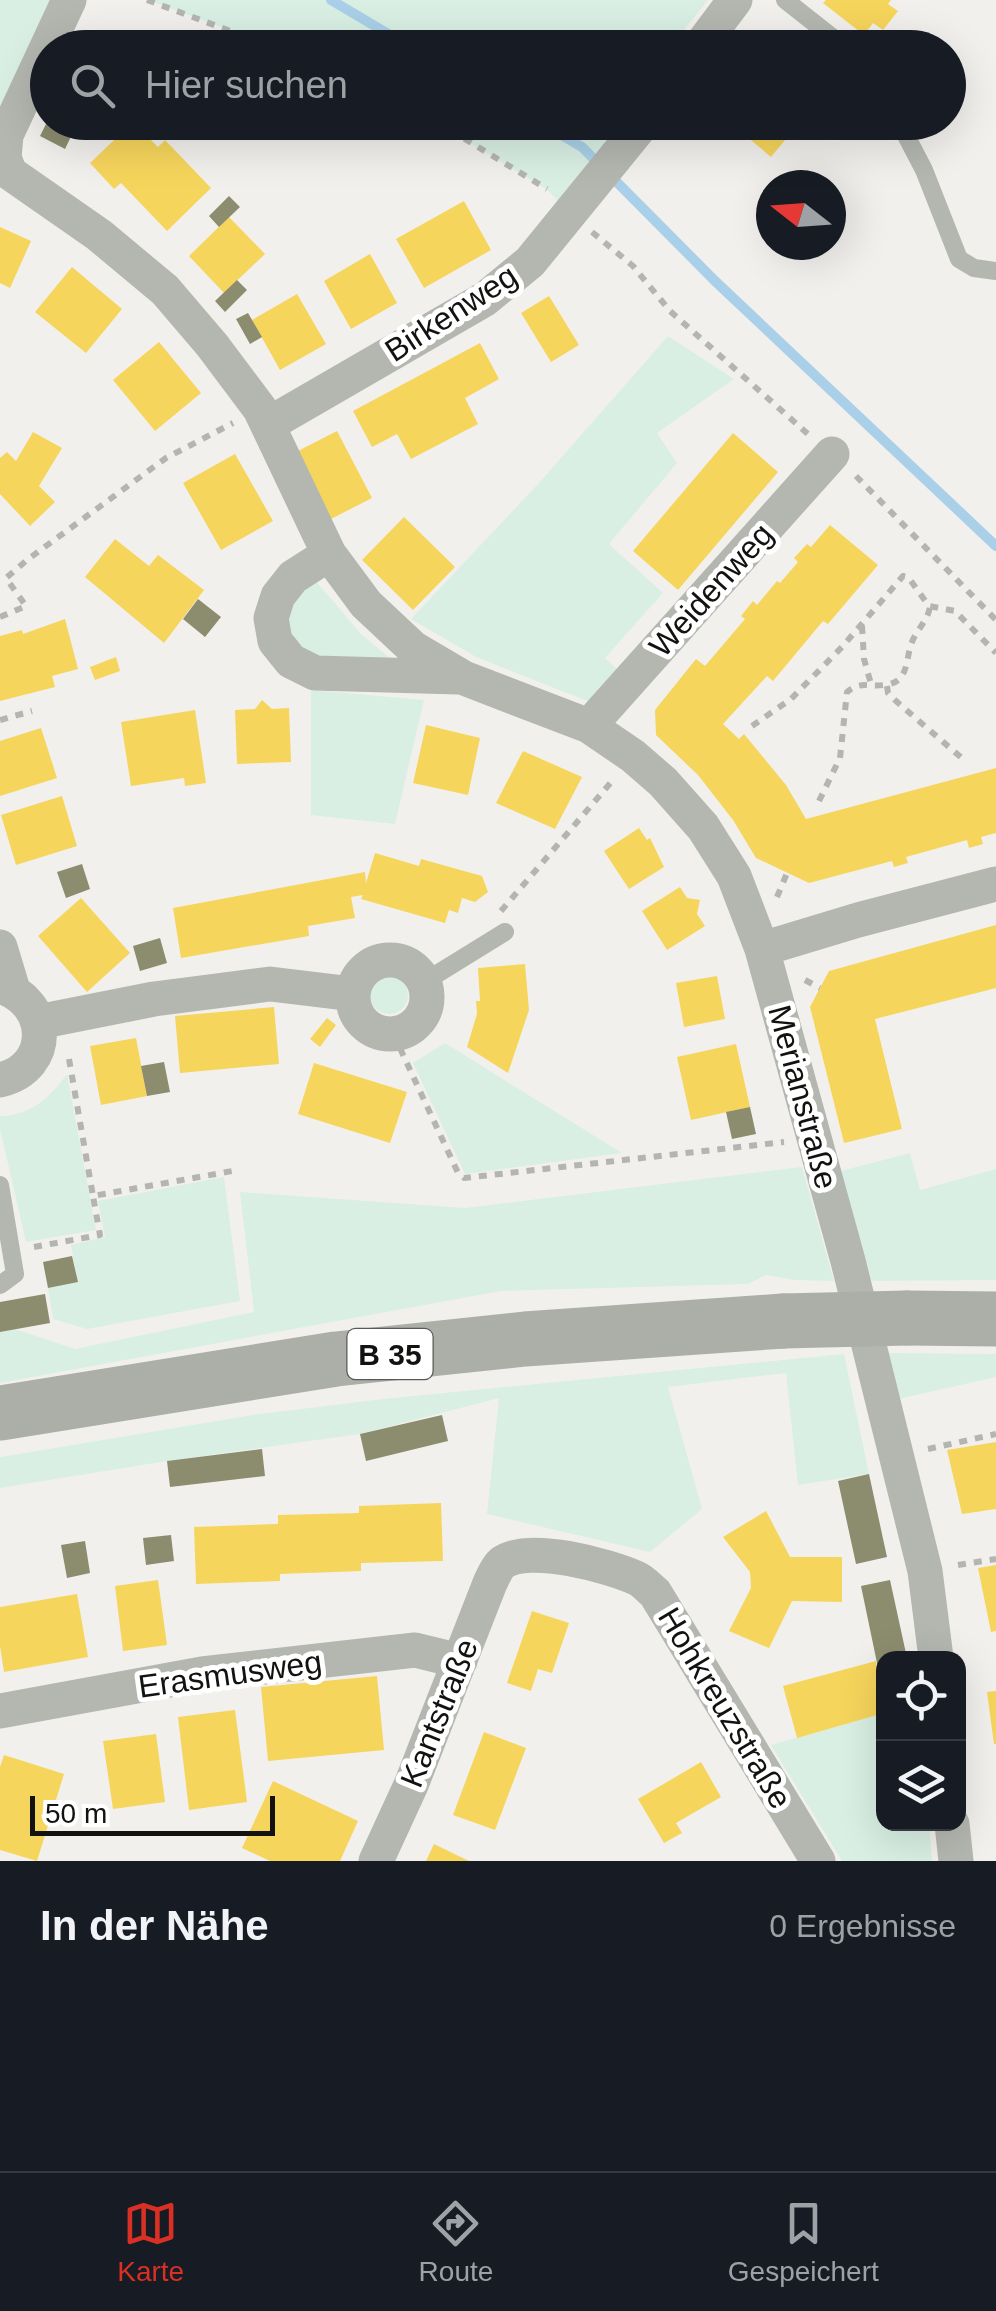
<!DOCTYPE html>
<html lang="de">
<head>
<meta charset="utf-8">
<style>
  body { margin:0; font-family:Helvetica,sans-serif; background:#20242c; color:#f1f3f6 }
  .controls { position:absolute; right:30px; bottom:30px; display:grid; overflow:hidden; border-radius:20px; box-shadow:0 10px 40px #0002 }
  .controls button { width:90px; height:90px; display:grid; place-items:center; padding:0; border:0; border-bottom:2px solid #363941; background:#171b24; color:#f1f3f6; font:50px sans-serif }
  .compass { position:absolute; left:756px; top:170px; width:90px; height:90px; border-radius:50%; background:#171b24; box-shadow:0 10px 40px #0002; rotate:287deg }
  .scale { position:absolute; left:30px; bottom:25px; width:245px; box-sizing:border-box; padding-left:10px; border:5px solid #121210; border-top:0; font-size:28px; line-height:35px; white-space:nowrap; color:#121210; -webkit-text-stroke:8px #fff; paint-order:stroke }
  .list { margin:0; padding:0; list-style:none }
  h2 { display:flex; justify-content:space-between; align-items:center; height:130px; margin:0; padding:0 40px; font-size:42px }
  h2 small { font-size:32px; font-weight:400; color:#9ea1a6 }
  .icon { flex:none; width:55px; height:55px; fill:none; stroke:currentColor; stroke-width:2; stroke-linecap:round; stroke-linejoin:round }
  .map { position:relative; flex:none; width:996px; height:1861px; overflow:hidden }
  .search { position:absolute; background:#171b24; box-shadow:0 10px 40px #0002; left:30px; right:30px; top:30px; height:110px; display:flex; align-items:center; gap:25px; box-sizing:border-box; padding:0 35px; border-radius:55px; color:#9ea1a6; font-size:38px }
  .sheet { height:310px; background:#171b24 }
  nav { display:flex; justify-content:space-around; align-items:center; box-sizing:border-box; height:140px; border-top:2px solid #363941; background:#171b24; font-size:28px; color:#9ea1a6 }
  nav a { display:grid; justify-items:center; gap:5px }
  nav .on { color:#d93025 }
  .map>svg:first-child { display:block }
  .green { fill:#d9efe3 }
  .homes { fill:#f6d55c }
  .industry { fill:#8c8c6e }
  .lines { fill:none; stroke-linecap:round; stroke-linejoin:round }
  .stream { stroke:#a9d0e8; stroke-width:10 }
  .path { stroke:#b4b4b1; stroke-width:6; stroke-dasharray:8 8; stroke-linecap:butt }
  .lane { stroke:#b4b6b0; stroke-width:18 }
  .street { stroke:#b4b6b0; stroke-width:35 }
  .primary { stroke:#acafa7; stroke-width:55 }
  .primary-bridge { stroke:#acafa7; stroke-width:55 }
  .labels { text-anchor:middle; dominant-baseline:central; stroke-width:10; stroke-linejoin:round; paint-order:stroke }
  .shield { fill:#fff; stroke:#595958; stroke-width:2.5 }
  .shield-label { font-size:30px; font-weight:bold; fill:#121210 }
  .street-label { font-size:32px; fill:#121210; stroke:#fff }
</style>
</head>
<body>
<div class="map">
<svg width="996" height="1861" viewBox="0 0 996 1861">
  <rect width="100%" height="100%" fill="#f2f0ed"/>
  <path class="green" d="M0,0h52l-52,107z
    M147,0h561l-38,47h-394z
    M437,123h197l-62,91 -26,-25z
    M668,336l66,43 -77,54 20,30 -68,81 54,49 -58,65 18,17 -33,27 -114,-45 -65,-38 127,-135z
    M315,580l45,53 32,27c-44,0 -75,10 -106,-27l3,-29z
    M311,690l113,10 -29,124 -84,-9z
    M370 995a19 19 0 1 1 38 0a19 19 0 1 1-38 0Z
    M445,1043l177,110 -157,21 -52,-111z
    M67,1074l29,156 -70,12 -26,-113v-13c32,-1 49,-18 67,-42z
    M910,1153l10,37 76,-21v111l-133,1 -26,-109z
    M802,1167l32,114 -40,-1 -28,-5 -18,9 -247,7 -501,92v-51l15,-3 60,20 179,-37 -14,-120 225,16z
    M224,1177l16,124 -153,28 -34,-10 -5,-31 29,-7 -6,-36 34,-8 -7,-36z
    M882,1353l114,1v23l-102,23z
    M844,1354l25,120 -71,11 -12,-112 -118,14 34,122 -52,43 -163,-38 12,-116 -139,36 -193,27 -167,27v-31l252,-42 131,-16z
    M883,1713l1,111h45l3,37h-90l-71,-116z"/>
  <path class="homes" d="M826,0h65l-3,4 10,7 -15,19 -10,-7 -9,12 -41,-32z
    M804,33l18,15h-29z
    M133,122l25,25 7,-7 46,48 -44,43 -46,-48 -7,6 -24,-26z
    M735,122h65l-29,35 -38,-32z
    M464,201l27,49 -67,38 -28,-49z
    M229,217l36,37 -41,39 -35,-37z
    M0,227l31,14 -21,47 -10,-5z
    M370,254l27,49 -46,26 -27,-48z
    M72,267l50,42 -36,44 -51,-41z
    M297,294l29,50 -46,26 -28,-50z
    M549,296l30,49 -28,17 -30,-49z
    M159,342l42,51 -46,38 -42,-51z
    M480,343l19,36 -34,19 13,26 -67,35 -14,-25 -25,13 -19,-36z
    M337,431l35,67 -41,21 -35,-67z
    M33,432l29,16 -23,38 16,16 -25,24 -30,-32v-36l7,-6 9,9z
    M733,433l45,39 -100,118 -45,-39z
    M235,454l38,67 -52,29 -38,-67z
    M404,517l51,50 -42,43 -51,-50z
    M830,525l48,40 -50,59 -5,-3 -50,60 -6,-5 -44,48 16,15 5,-5 42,51 20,34 190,-51v65l-15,4 2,7 -14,4 -2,-8 -61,17 2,6 -14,4 -2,-6 -83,22 -53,-25 -23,-38 -35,-45 -42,-40 -1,-25 41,-51 9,7 40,-47 -4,-3 12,-15 4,4 20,-24 3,2 18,-21 -4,-4 13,-14 4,3z
    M115,539l34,27 9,-11 46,35 -40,53 -79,-66z
    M65,619l13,50 -26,7 3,11 -55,14v-65l22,-6 1,4z
    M116,657l4,14 -25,9 -5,-13z
    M262,700l10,9 17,-1 2,54 -54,2 -2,-54 20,-1z
    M195,710l11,73 -21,3 -1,-8 -53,8 -10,-64z
    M426,725l54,13 -12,57 -55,-12z
    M41,728l16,50 -57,18v-55z
    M523,751l59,26 -27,52 -59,-26z
    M62,796l15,50 -61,19 -15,-50z
    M639,828l8,12 3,-2 14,29 -35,22 -25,-38z
    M375,853l44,13 2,-7 61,17 6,16 -13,10 -13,-4 -4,15 -9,-3 -4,13 -84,-24 2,-4 -12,2 4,21 -47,8 1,10 -128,22 -8,-50 192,-36 1,11z
    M680,887l7,11 13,2 -3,14 8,12 -38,24 -25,-39z
    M81,898l49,55 -43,39 -49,-56z
    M996,925v63l-121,31 27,110 -58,14 -34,-136 19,-36z
    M525,964l4,46 -21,63 -41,-26 10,-33 -1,-13h4l-2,-33z
    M717,976l8,43 -41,8 -8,-44z
    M274,1007l5,57 -99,9 -5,-57z
    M327,1018l9,7 -16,22 -10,-8z
    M136,1038l11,58 -46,9 -11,-59z
    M736,1044l14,63 -59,13 -14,-63z
    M314,1063l93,29 -17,51 -92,-29z
    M996,1442v67l-34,5 -15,-64z
    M441,1503l2,58 -82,2v8l-81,3v7l-84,3 -2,-57 84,-3v-9l81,-2v-7z
    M766,1511l24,46h52v45l-50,-1 -23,47 -40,-17 22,-43 -1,-16 -27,-35z
    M996,1565v66l-5,1 -13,-64z
    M158,1580l9,65 -44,6 -8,-65z
    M77,1594l11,63 -84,15 -4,-26v-39z
    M532,1611l37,12 -17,50 -14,-4 -7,22 -24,-8z
    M876,1661l8,52 -87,25 -14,-52z
    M377,1676l7,74 -116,11 -7,-74z
    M996,1691v53h-2l-7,-52z
    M235,1710l12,92 -58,8 -11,-93z
    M484,1732l42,16 -31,82 -42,-15z
    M156,1734l9,68 -52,7 -10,-68z
    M4,1755l60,19 -27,87 -37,-11v-83z
    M701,1762l20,35 -45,26 6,10 -18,10 -26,-44z
    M273,1781l85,40 -18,40h-70l-28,-13z
    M434,1844l35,17h-43z"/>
  <path class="industry" d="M47,122h31l-13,27 -25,-13z
    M229,196l11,11 -21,20 -10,-11z
    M237,280l10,10 -22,22 -10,-11z
    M248,313l14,24 -12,7 -14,-25z
    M198,599l23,18 -16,20 -22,-18z
    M82,864l8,25 -24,9 -9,-26z
    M160,938l7,25 -27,8 -7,-25z
    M164,1062l6,30 -23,4 -6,-30z
    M750,1107l6,27 -24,5 -6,-27z
    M72,1256l6,26 -30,6 -5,-26z
    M45,1294l5,29 -50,9v-30z
    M442,1415l6,26 -82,20 -6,-27z
    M262,1449l3,27 -95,11 -3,-26z
    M869,1474l18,83 -31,7 -18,-83z
    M171,1535l3,26 -28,4 -3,-27z
    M85,1541l5,32 -23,5 -6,-33z
    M890,1580l17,78h-23l-2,29 -21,-101z"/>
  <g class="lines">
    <path class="stream" d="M331,0l81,48
      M539,122l43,25 133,134 281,265"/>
    <path class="path" d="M147,0l129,48
      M437,122l110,67
      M592,232l41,34 37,45 139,124
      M856,476l140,144
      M0,617l26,-11 -20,-28 21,-18 139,-102 67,-35
      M862,626l2,33 7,25
      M887,686l1,7 8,8 68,59
      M0,720l32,-9
      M752,726l39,-27 51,-52 61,-71 5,1 21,29 26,5 41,42
      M819,801l21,-43 7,-66c13,-11 21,-5 37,-7 26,-2 21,-26 28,-43 5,-13 15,-20 18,-35
      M777,897l10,-24
      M501,911l112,-131
      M805,980l15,8
      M398,1033v11l60,129 6,5 320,-36
      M69,1059l24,137 145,-26
      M34,1247l66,-12 -7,-39
      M928,1449l68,-15
      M958,1565l38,-6"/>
    <path class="lane" d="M785,0l61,48
      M899,122l25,48 35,89 15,9 22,3
      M424,982l81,-50
      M0,1185l15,89 -15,11"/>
    <path class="street" d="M69,0l-63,135 -2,23 6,15 89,62 66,55 47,55 48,64 69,145 37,50 47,44 51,30 125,48 44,30 30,26 40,45 31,49 28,73 86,312 77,310 11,87
      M699,48l36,-48
      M269,424l216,-125 45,-37 114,-140
      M329,554l-36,23 -15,19 -7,22 4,23 16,20 24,12 143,4
      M589,726l243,-272
      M0,947l13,43
      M762,949l96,-29 138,-36
      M353 997a37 37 0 1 1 74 0a37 37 0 1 1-74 0Z
      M0,986c51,16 54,81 0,94
      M38,1022l116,-23 116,-15 83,10
      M0,1711l202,-37 213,-24 45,11
      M952,1824l4,37
      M376,1861l35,-76 79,-202c3,-6 7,-16 12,-20 26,-20 107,3 134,15 7,3 13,10 19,15l163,268"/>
    <path class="primary" d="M907,1318l89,1
      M0,1413l336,-54 189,-20 258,-18"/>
    <path class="primary-bridge" d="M783,1321l124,-3"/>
  </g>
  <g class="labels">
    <rect class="shield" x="347.5" y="1329" width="85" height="50" rx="8"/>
    <g class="shield-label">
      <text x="390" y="1354">B 35</text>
    </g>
    <g class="street-label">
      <text transform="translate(451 313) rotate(-33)">Birkenweg</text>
      <text transform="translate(711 590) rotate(-48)">Weidenweg</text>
      <text transform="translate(803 1097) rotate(75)">Merianstraße</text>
      <text transform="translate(230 1674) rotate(-8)">Erasmusweg</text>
      <text transform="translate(725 1708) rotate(59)">Hohkreuzstraße</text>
      <text transform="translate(439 1713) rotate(-68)">Kantstraße</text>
    </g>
  </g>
</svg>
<div class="controls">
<button><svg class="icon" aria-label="locate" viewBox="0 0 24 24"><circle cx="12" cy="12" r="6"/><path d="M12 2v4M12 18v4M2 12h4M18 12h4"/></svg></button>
<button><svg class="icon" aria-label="layers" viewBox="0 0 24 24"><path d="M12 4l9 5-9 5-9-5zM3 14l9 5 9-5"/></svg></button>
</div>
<svg class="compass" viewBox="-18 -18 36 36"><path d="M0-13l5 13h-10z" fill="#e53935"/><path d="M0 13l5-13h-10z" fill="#9ea1a6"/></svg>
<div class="scale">50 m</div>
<div class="search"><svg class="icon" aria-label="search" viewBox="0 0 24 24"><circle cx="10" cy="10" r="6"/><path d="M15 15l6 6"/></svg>Hier suchen</div>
</div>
<section class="sheet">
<h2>In der Nähe<small>0 Ergebnisse</small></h2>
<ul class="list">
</ul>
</section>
<nav>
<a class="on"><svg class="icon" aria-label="map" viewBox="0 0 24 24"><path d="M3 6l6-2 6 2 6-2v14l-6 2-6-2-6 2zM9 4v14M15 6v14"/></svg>Karte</a>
<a><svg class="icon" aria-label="directions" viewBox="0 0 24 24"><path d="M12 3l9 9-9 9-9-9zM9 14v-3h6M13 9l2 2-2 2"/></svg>Route</a>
<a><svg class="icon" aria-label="saved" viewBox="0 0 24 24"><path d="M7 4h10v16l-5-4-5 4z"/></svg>Gespeichert</a>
</nav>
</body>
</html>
